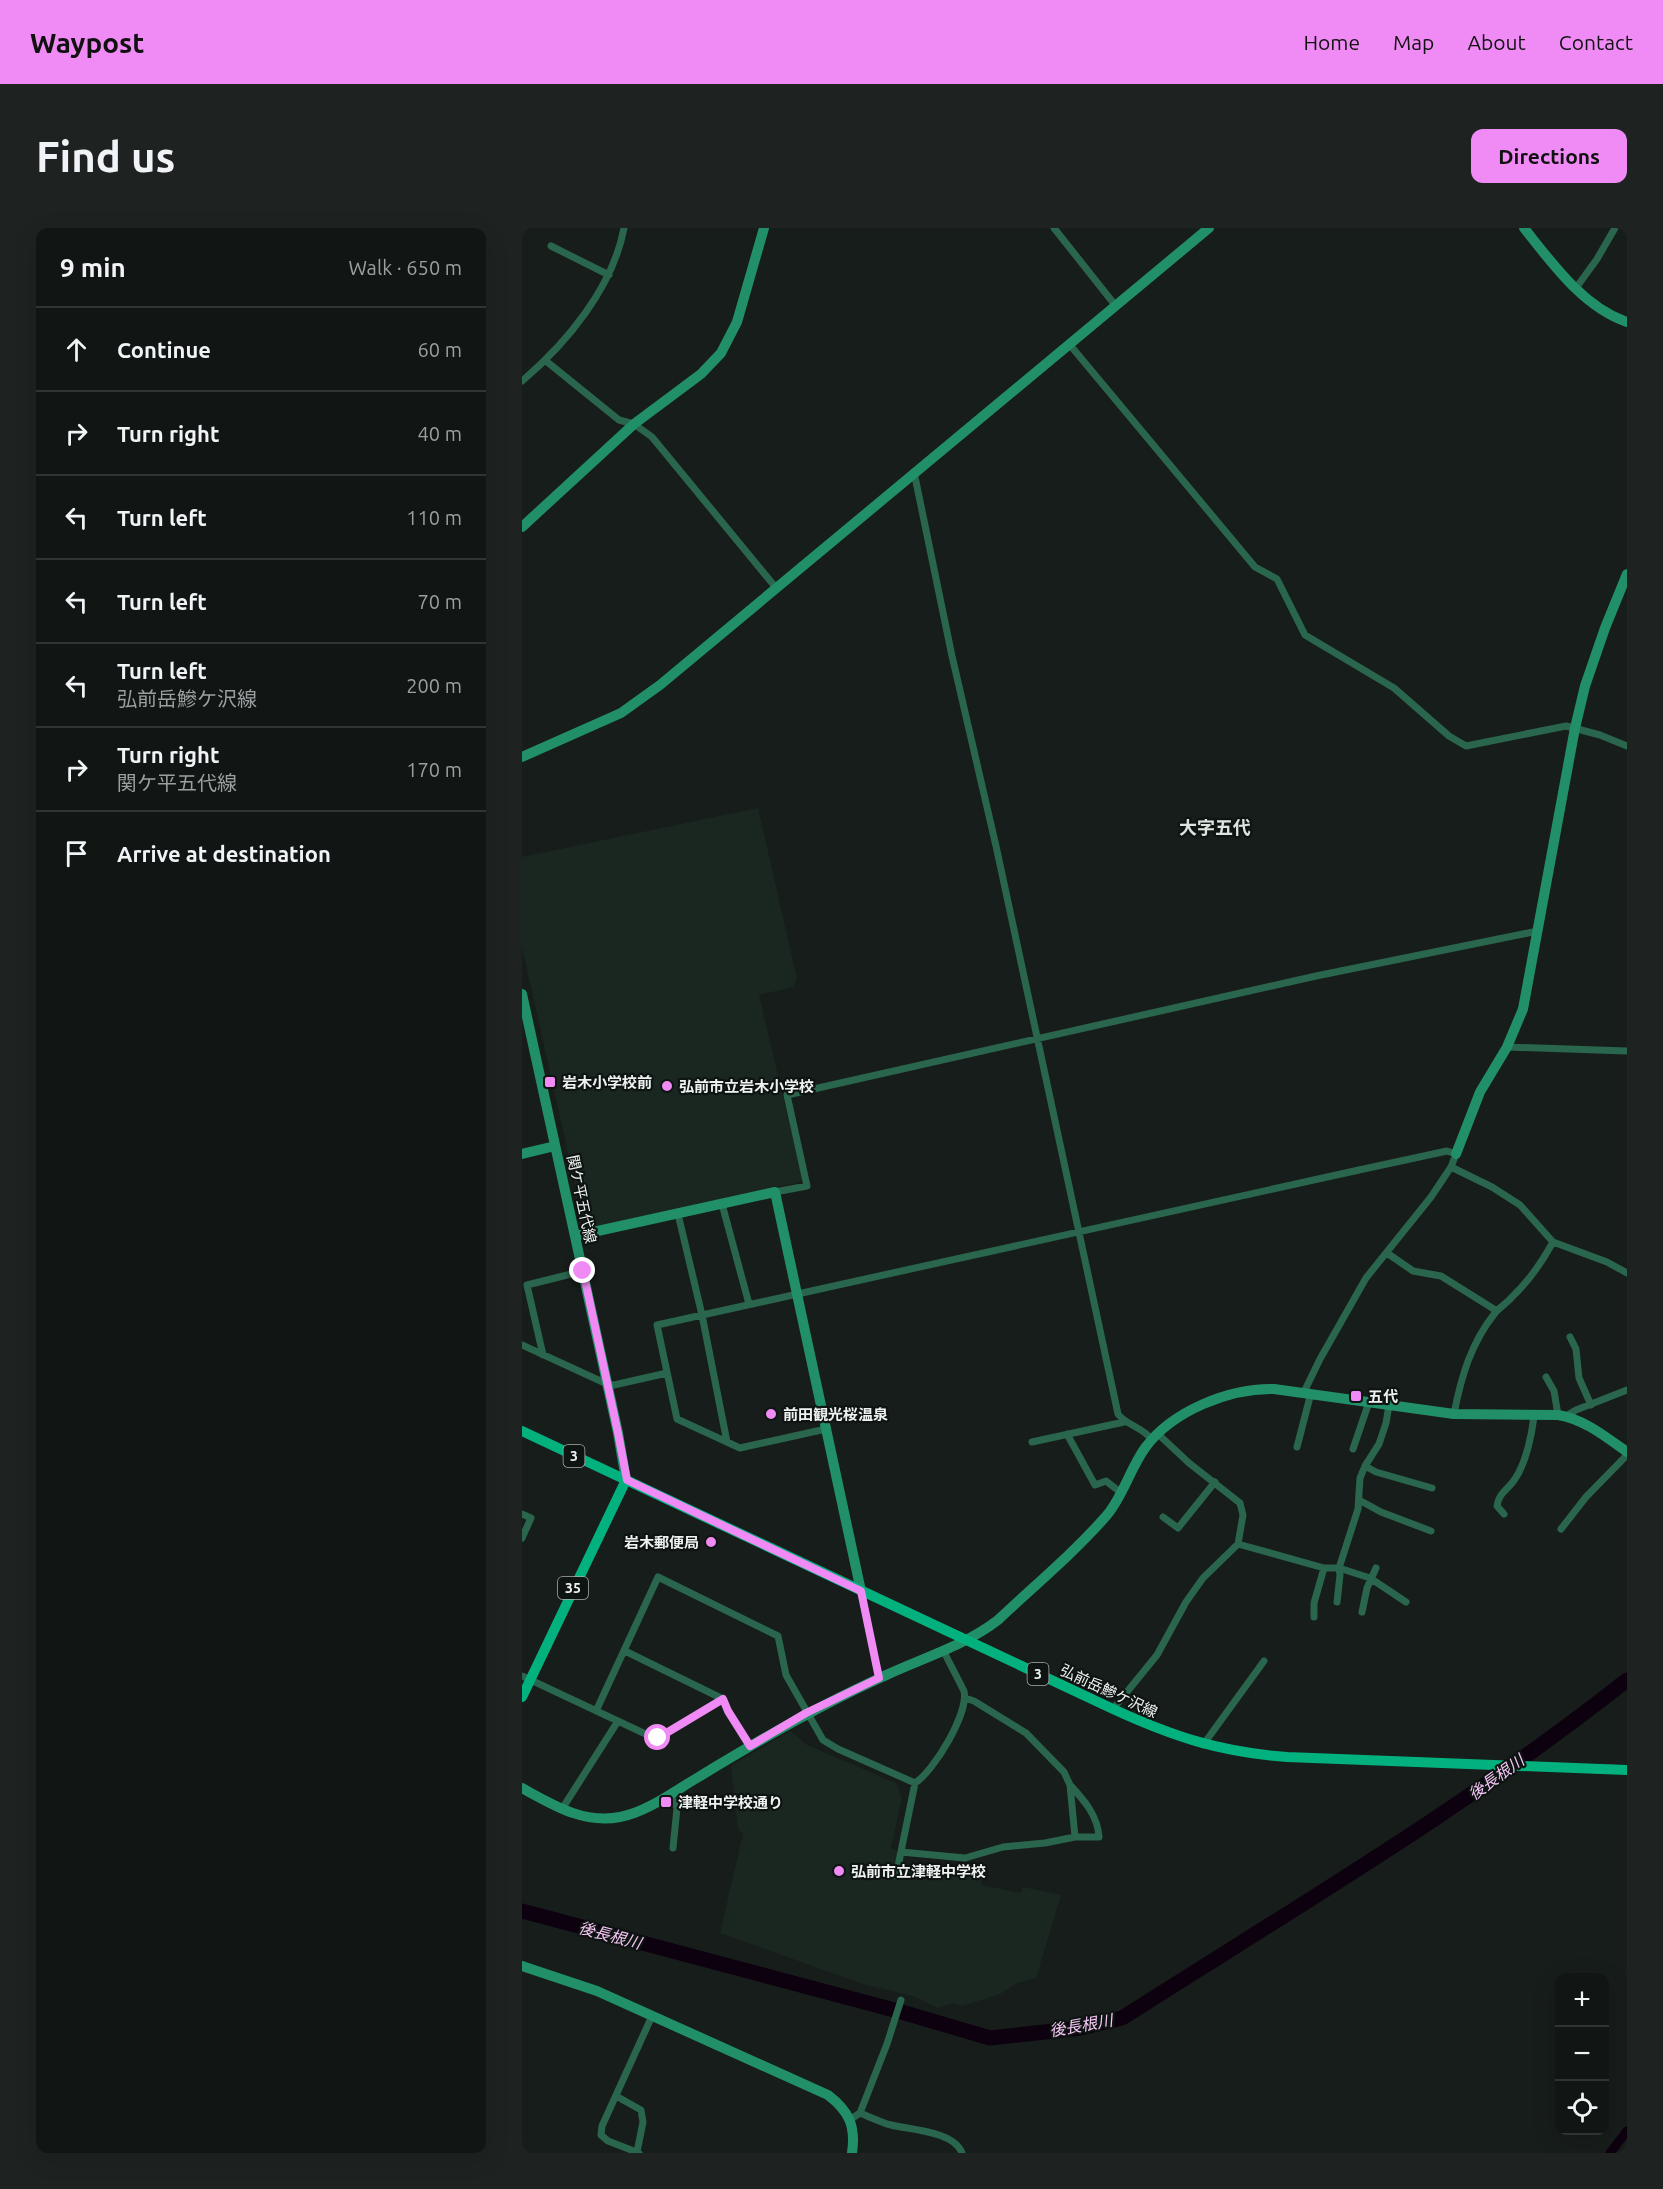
<!DOCTYPE html>
<html lang="en">
<head>
<meta charset="utf-8">
<style>
  body { margin:0; font-family:Ubuntu,"Noto Sans JP",sans-serif; background:#1e2322; color:#f1f3f6 }
  .controls { position:absolute; right:18px; bottom:18px; display:grid; overflow:hidden; border-radius:12px; box-shadow:0 6px 24px #0002 }
  .controls button { width:54px; height:54px; display:grid; place-items:center; padding:0; border:0; border-bottom:2px solid #303534; background:#111614; color:#f1f3f6; font:30px sans-serif }
  .stop { position:absolute; width:18px; height:18px; margin:-14px; border:4px solid #f08bf5; border-radius:50%; background:#fff }
  .stop.end { background:#f08bf5; border-color:#fff; box-shadow:0 2px 6px #0008 }
  .list { margin:0; padding:0; list-style:none }
  h2 { display:flex; justify-content:space-between; align-items:center; height:78px; margin:0; padding:0 24px; font-size:26px }
  h2 small { font-size:20px; font-weight:400; color:#9c9fa0 }
  .list li { display:grid; grid-template-columns:39px 1fr auto; gap:18px; align-items:center; box-sizing:border-box; height:84px; padding:0 24px; border-top:2px solid #303534 }
  .list b { display:block; font-size:22px; white-space:nowrap }
  .list p { margin:0; font-size:20px; white-space:nowrap; color:#9c9fa0 }
  .list em { font-size:20px; font-style:normal; color:#9c9fa0 }
  .icon { flex:none; width:33px; height:33px; fill:none; stroke:currentColor; stroke-width:2; stroke-linecap:round; stroke-linejoin:round }
  .map { position:relative; flex:none; width:1105px; height:1925px; overflow:hidden; border-radius:12px }
  header { display:flex; align-items:center; gap:36px; box-sizing:border-box; height:84px; padding:0 30px; background:#f08bf5; color:#111 }
  header strong { font-size:28px }
  nav { display:flex; gap:33px; margin-inline-start:auto; font-size:21px }
  .intro { display:flex; align-items:center; justify-content:space-between; box-sizing:border-box; height:144px; padding:0 36px }
  h1 { margin:0; font-size:42px }
  .button { padding:15px 27px; border-radius:12px; background:#f08bf5; color:#111; font-size:21px; font-weight:700 }
  main { display:flex; gap:36px; padding:0 36px }
  aside { flex:1; background:#111614; border-radius:12px; box-shadow:0 6px 24px #0002 }
  .map>svg:first-child { display:block }
  .built { fill:#1a2721 }
  .lines { fill:none; stroke-linecap:round; stroke-linejoin:round }
  .canal { stroke:#0d000f; stroke-width:9 }
  .river { stroke:#0d000f; stroke-width:15 }
  .street { stroke:#29664d; stroke-width:7 }
  .secondary { stroke:#219069; stroke-width:10 }
  .primary { stroke:#03b17f; stroke-width:10 }
  .route { stroke:#f08bf5; stroke-width:8 }
  .poi-dot { fill:#f08bf5; stroke:#0e1411; stroke-width:2 }
  .labels { text-anchor:middle; dominant-baseline:central; stroke-width:4.5; stroke-linejoin:round; paint-order:stroke }
  .shield { fill:#0e1411; stroke:#abb0ae; stroke-width:1.5 }
  .shield-label { font-size:14px; font-weight:bold; fill:#eef3f1 }
  .poi-label { font-size:15px; font-weight:bold; fill:#eef3f1; stroke:#0e1411; text-anchor:start }
  .street-label { font-size:15px; fill:#eef3f1; stroke:#0e1411 }
  .water-label { font-size:16px; font-style:italic; fill:#f5c6f7; stroke:#0e1411 }
  .quarter-label { font-size:18px; font-weight:bold; fill:#dbe4df; stroke:#0e1411 }
</style>
</head>
<body>
<header>
<strong>Waypost</strong>
<nav><a>Home</a><a>Map</a><a>About</a><a>Contact</a></nav>
</header>
<div class="intro"><h1>Find us</h1><a class="button">Directions</a></div>
<main>
<aside>
<h2>9 min<small>Walk · 650 m</small></h2>
<ul class="list">
<li><svg class="icon" aria-label="ahead" viewBox="0 0 24 24"><path d="M12 20V5M6 11l6-6 6 6"/></svg><div><b>Continue</b></div><em>60 m</em></li>
<li><svg class="icon" aria-label="right" viewBox="0 0 24 24"><path d="M7 20v-9h11M14 6l5 5-5 5"/></svg><div><b>Turn right</b></div><em>40 m</em></li>
<li><svg class="icon" aria-label="left" viewBox="0 0 24 24"><path d="M17 20v-9H6M10 6l-5 5 5 5"/></svg><div><b>Turn left</b></div><em>110 m</em></li>
<li><svg class="icon" aria-label="left" viewBox="0 0 24 24"><path d="M17 20v-9H6M10 6l-5 5 5 5"/></svg><div><b>Turn left</b></div><em>70 m</em></li>
<li><svg class="icon" aria-label="left" viewBox="0 0 24 24"><path d="M17 20v-9H6M10 6l-5 5 5 5"/></svg><div><b>Turn left</b><p>弘前岳鰺ケ沢線</p></div><em>200 m</em></li>
<li><svg class="icon" aria-label="right" viewBox="0 0 24 24"><path d="M7 20v-9h11M14 6l5 5-5 5"/></svg><div><b>Turn right</b><p>関ケ平五代線</p></div><em>170 m</em></li>
<li><svg class="icon" aria-label="arrive" viewBox="0 0 24 24"><path d="M6 21V4h12l-3 4 3 4H6"/></svg><div><b>Arrive at destination</b></div></li>
</ul>
</aside>
<div class="map">
<svg width="1105" height="1925" viewBox="0 0 1105 1925">
  <rect width="100%" height="100%" fill="#171d1a"/>
  <path class="built" d="M236,580l39,171 -4,8 -34,8 43,182 -1,5 -209,46 -8,-4 -62,-277v-90z
    M268,1503l17,14 89,38 6,15 -11,50 14,7 -1,9 78,15 -1,6 40,8 2,-6 38,8 -25,83 -19,5 -17,11 -38,12 -8,-3 -16,5 -25,-12 -50,-12 -143,-51 23,-99 -5,-5 -7,-63z"/>
  <g class="lines">
    <path class="canal" d="M1088,1925l17,-22"/>
    <path class="river" d="M0,1683l376,100 92,27 91,-10 41,-10c171,-109 346,-212 505,-338"/>
    <path class="street" d="M532,0l61,77
      M29,18l58,29
      M1054,60l21,-29 18,-31
      M548,117l185,222 22,12 28,56 89,53 55,48 17,10 100,-20 34,9 27,11
      M24,133l73,59 15,4 18,13 125,152
      M0,153c45,-38 91,-94 102,-153
      M392,244l38,184 44,190 122,568c9,12 25,13 34,26
      M985,819l120,4
      M929,939l41,20 28,18 33,37 54,20 20,11
      M253,964l32,-6 -20,-91 529,-119 222,-45
      M200,976l27,100
      M156,986l24,101 25,127
      M865,1025l26,18 28,5 56,35
      M1048,1109l6,12 3,29 12,27
      M0,1117l85,39 7,1 53,-12
      M21,1127l-16,-70 56,-14
      M1024,1149l8,14 4,24
      M932,1186c7,-37 17,-71 41,-101 5,-6 12,-10 17,-16 17,-16 30,-35 41,-55
      M1044,1188l10,-6 51,-20
      M304,1201l-86,19 -63,-29 -20,-94 702,-155 88,-19 9,3 -5,13 -20,30 -65,81 -46,81 -16,33
      M545,1206l28,51 11,-4 14,11
      M510,1214l92,-20
      M775,1219l14,-54
      M831,1221l16,-47
      M843,1238l11,6 56,16
      M837,1272l22,12 50,19
      M0,1286l9,4 -9,20
      M982,1286l-7,-8c2,-14 11,-16 18,-27 11,-16 17,-45 19,-63
      M641,1289l15,11 37,-46
      M1039,1301l25,-32 41,-42
      M716,1316l86,24h15l19,-59 2,-31 5,-12 14,-22 7,-21 3,-18
      M339,1363l18,87
      M815,1374l3,-27 -1,-7 31,10 36,24
      M840,1384l5,-24 9,-20
      M792,1389v-14l10,-35
      M103,1423l98,48 5,12 22,35
      M0,1448l132,62h4l65,-39
      M591,1481l44,-54 29,-53 17,-24 35,-34 5,-29 -3,-12 -51,-40 -31,-29
      M74,1483l62,-134 120,59 8,39 37,65 15,9 77,34
      M681,1517l61,-84
      M548,1557c14,15 28,31 29,52h-24
      M148,1566l7,14 -4,40
      M40,1581l56,-88
      M379,1624l64,6 38,-11 42,-4 30,-6 -5,-52 -6,-13 -38,-39 -52,-32 -9,-3
      M374,1648l19,-93c19,-12 54,-70 49,-92l-21,-41
      M94,1868l25,14 2,12 -6,30
      M338,1885c10,4 20,9 31,12 20,5 63,6 71,28
      M329,1891l9,-6 27,-69 14,-44
      M117,1925l-31,-12 -7,-6 1,-9 50,-110"/>
    <path class="secondary" d="M1002,0c28,35 59,79 103,94
      M0,299l112,-103 67,-50 20,-21 16,-31 27,-94
      M0,529l99,-44 39,-28 549,-457
      M0,766l96,439 8,47
      M0,926l33,-8
      M934,926l24,-62 27,-45 16,-38 52,-281 10,-42 20,-58 22,-54
      M53,1008l200,-44 86,399
      M0,1560c31,17 61,36 98,29 27,-5 53,-25 77,-39 59,-36 119,-71 183,-100 39,-19 83,-31 118,-58 36,-34 76,-67 109,-105 16,-19 23,-46 38,-67 27,-37 84,-60 129,-59l180,25 104,1c26,4 48,22 69,37
      M0,1738l75,25 231,104c21,16 28,31 24,58"/>
    <path class="primary" d="M0,1203l591,278c61,28 107,43 174,48l340,13
      M0,1469l104,-217"/>
  </g>
  <g class="lines">
    <path class="route" d="M61,1043l35,162 9,47 234,111 18,87 -73,35 -56,33 -22,-35 -5,-12 -65,39"/>
  </g>
  <g class="poi-dot">
    <rect x="22" y="848" width="12" height="12" rx="3"/>
    <circle cx="145" cy="858" r="6"/>
    <rect x="828" y="1162" width="12" height="12" rx="3"/>
    <circle cx="249" cy="1186" r="6"/>
    <circle cx="189" cy="1314" r="6"/>
    <rect x="138" y="1568" width="12" height="12" rx="3"/>
    <circle cx="317" cy="1643" r="6"/>
  </g>
  <g class="labels">
    <g class="shield">
      <rect x="41.5" y="1217" width="21" height="22" rx="4.5"/>
      <rect x="36" y="1349" width="30" height="22" rx="4.5"/>
      <rect x="505.5" y="1435" width="21" height="22" rx="4.5"/>
    </g>
    <g class="shield-label">
      <text x="52" y="1228">3</text>
      <text x="51" y="1360">35</text>
      <text x="516" y="1446">3</text>
    </g>
    <g class="poi-label">
      <text x="40" y="854">岩木小学校前</text>
      <text x="157" y="858">弘前市立岩木小学校</text>
      <text x="846" y="1168">五代</text>
      <text x="261" y="1186">前田観光桜温泉</text>
      <text x="177" y="1314" text-anchor="end">岩木郵便局</text>
      <text x="156" y="1574">津軽中学校通り</text>
      <text x="329" y="1643">弘前市立津軽中学校</text>
    </g>
    <g class="street-label">
      <text transform="translate(60 971) rotate(78)">関ケ平五代線</text>
      <text transform="translate(587 1463) rotate(25)">弘前岳鰺ケ沢線</text>
    </g>
    <g class="water-label">
      <text transform="translate(974 1549) rotate(-36)">後長根川</text>
      <text transform="translate(88 1707) rotate(15)">後長根川</text>
      <text transform="translate(559 1797) rotate(-10)">後長根川</text>
    </g>
    <g class="quarter-label">
      <text x="693" y="599">大字五代</text>
    </g>
  </g>
</svg>
<div class="controls">
<button>+</button>
<button>−</button>
<button><svg class="icon" aria-label="locate" viewBox="0 0 24 24"><circle cx="12" cy="12" r="6"/><path d="M12 2v4M12 18v4M2 12h4M18 12h4"/></svg></button>
</div>
<div class="stop" style="left:136px;top:1510px"></div>
<div class="stop end" style="left:61px;top:1043px"></div>
</div>
</main>
</body>
</html>
